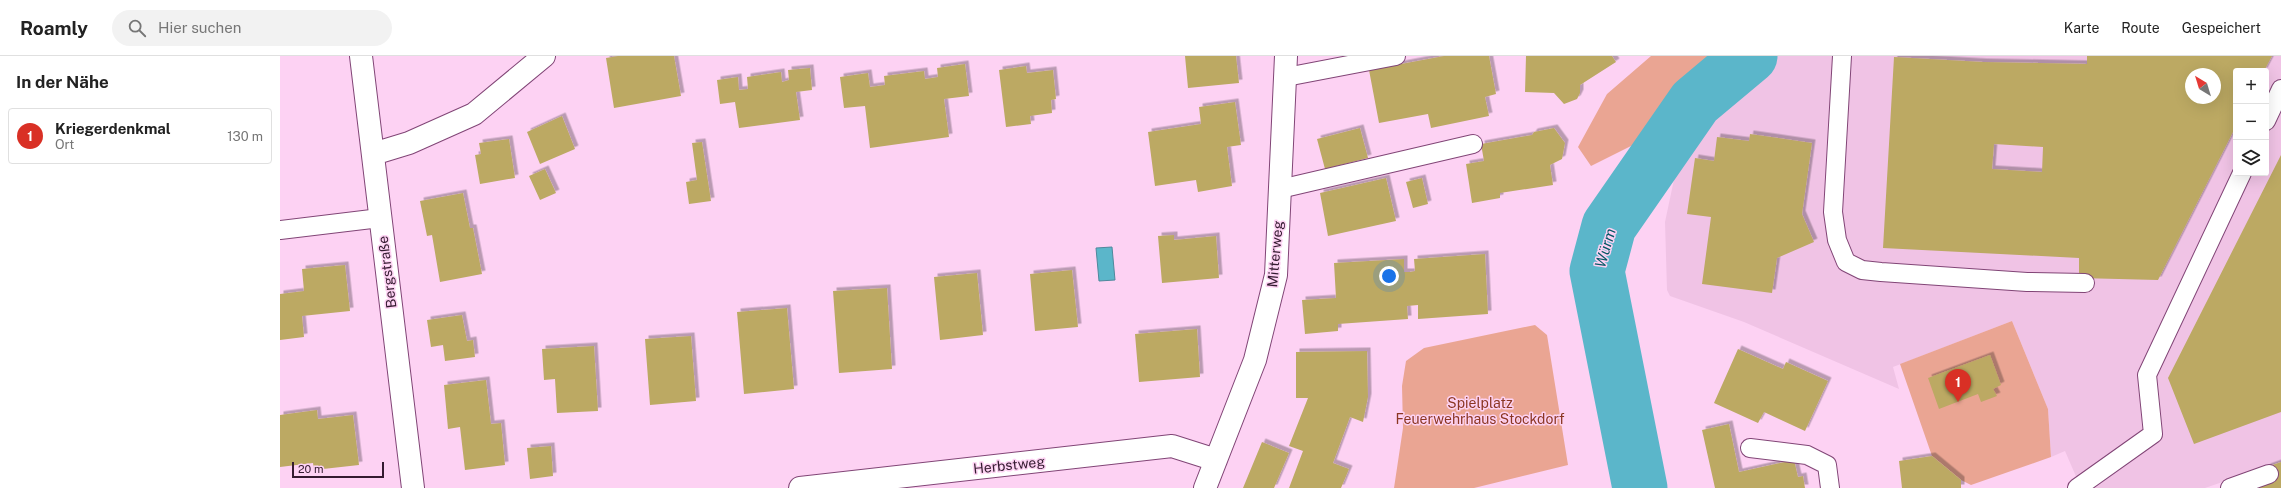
<!DOCTYPE html>
<html lang="de">
<head>
<meta charset="utf-8">
<style>
  body { margin:0; font-family:"Public Sans",sans-serif; background:#f2f2f2; color:#222 }
  .controls { position:absolute; right:12px; top:12px; display:grid; overflow:hidden; border-radius:4px; box-shadow:0 4px 16px #0002 }
  .controls button { width:36px; height:36px; display:grid; place-items:center; padding:0; border:0; border-bottom:1px solid #e0e0e0; background:#fff; color:#222; font:20px sans-serif }
  .compass { position:absolute; left:1905px; top:12px; width:36px; height:36px; border-radius:50%; background:#fff; box-shadow:0 4px 16px #0002; rotate:322deg }
  .scale { position:absolute; left:12px; bottom:10px; width:92px; box-sizing:border-box; padding-left:4px; border:2px solid #341b30; border-top:0; font-size:11px; line-height:14px; white-space:nowrap; color:#341b30; -webkit-text-stroke:3px #fdd2f3; paint-order:stroke }
  .you { position:absolute; left:1109px; top:220px; width:14px; height:14px; margin:-10px; border:3px solid #fff; border-radius:50%; background:#1a73e8; box-shadow:0 0 0 6px #1a73e833 }
  .badge { display:grid; place-items:center; width:26px; height:26px; border-radius:50%; background:#d93025; color:#fff; font-size:13px; font-weight:700 }
  .pin { position:absolute; translate:-50% -33px; filter:drop-shadow(0 1px 2px #0008) }
  .pin::after { content:''; position:absolute; top:21px; width:14px; height:12px; background:inherit; clip-path:polygon(0 0,100% 0,50% 100%) }
  .list { margin:0; padding:0; list-style:none }
  h2 { display:flex; justify-content:space-between; align-items:center; height:52px; margin:0; padding:0 16px; font-size:17px }
  h2 small { font-size:13px; font-weight:400; color:#767676 }
  .list li { display:grid; grid-template-columns:26px 1fr auto; gap:12px; align-items:center; box-sizing:border-box; height:56px; margin:0 8px 8px; padding:0 8px; border:1px solid #e0e0e0; border-radius:4px }
  .list b { display:block; font-size:15px; white-space:nowrap }
  .list p { margin:0; font-size:13px; white-space:nowrap; color:#767676 }
  .list em { font-size:13px; font-style:normal; color:#767676 }
  .icon { flex:none; width:22px; height:22px; fill:none; stroke:currentColor; stroke-width:2; stroke-linecap:round; stroke-linejoin:round }
  .map { position:relative; flex:none; width:2001px; height:432px; overflow:hidden }
  header { display:flex; align-items:center; gap:24px; box-sizing:border-box; height:56px; padding:0 20px; background:#fff; border-bottom:1px solid #e0e0e0 }
  header strong { font-size:19px }
  nav { display:flex; gap:22px; margin-inline-start:auto; font-size:14px }
  .search { width:280px; height:36px; background:#f2f2f2; display:flex; align-items:center; gap:10px; box-sizing:border-box; padding:0 14px; border-radius:22px; color:#767676; font-size:15px }
  main { display:flex }
  aside { flex:1; background:#fff }
  .map>svg:first-child { display:block }
  .built { fill:#f0c3e5; fill-rule:evenodd }
  .green { fill:#eaa593 }
  .water { fill:#5bb6ca; stroke:#4f889c }
  .lines { fill:none; stroke-linecap:round; stroke-linejoin:round }
  .river { stroke:#5bb6ca; stroke-width:55 }
  .building { fill:#bca964; fill-rule:evenodd; filter:url(#shadow) }
  .service-casing { stroke:#814576; stroke-width:20 }
  .minor-casing { stroke:#814576; stroke-width:24 }
  .service { stroke:#fff; stroke-width:18 }
  .minor { stroke:#fff; stroke-width:22 }
  .labels { text-anchor:middle; dominant-baseline:central; stroke-width:3; stroke-linejoin:round; paint-order:stroke }
  .street-label { font-size:14px; fill:#341b30; stroke:#fdd2f3 }
  .park-label { font-size:14px; fill:#8b3622; stroke:#fdd2f3 }
  .water-label { font-size:15px; font-style:italic; fill:#065866; stroke:#fdd2f3 }
</style>
</head>
<body>
<header>
<strong>Roamly</strong>
<div class="search"><svg class="icon" aria-label="search" viewBox="0 0 24 24"><circle cx="10" cy="10" r="6"/><path d="M15 15l6 6"/></svg>Hier suchen</div>
<nav><a>Karte</a><a>Route</a><a>Gespeichert</a></nav>
</header>
<main>
<aside>
<h2>In der Nähe<small></small></h2>
<ul class="list">
<li><span class="badge">1</span><div><b>Kriegerdenkmal</b><p>Ort</p></div><em>130 m</em></li>
</ul>
</aside>
<div class="map">
<svg width="2001" height="432" viewBox="0 0 2001 432">
  <defs>
    <filter id="shadow"><feDropShadow dx="3.5" dy="-3.5" stdDeviation="0" flood-color="#0004"/></filter>
  </defs>
  <rect width="100%" height="100%" fill="#fdd2f3"/>
  <path class="built" d="M1465,0h536v406l-76,26h-124l-16,-37 -14,6 -3,-48 -36,-88 -119,46 6,22 -155,-67 -74,-26 -3,-6 -2,-68 18,-85zM1956,15h30v102h-30zM1911,18h24v24h-24z"/>
  <path class="green" d="M1371,0h62l-74,86 -48,24 -13,-19 29,-53z
    M1732,265l36,88 3,48 -80,28 -10,-5 -29,-24 -32,-92z
    M1255,269l12,10 21,130 -94,23h-80l9,-60 -1,-42 4,-25 18,-13z"/>
  <path class="water" d="M832,191l3,33 -16,1 -3,-33z"/>
  <g class="lines">
    <path class="river" d="M1360,432l-43,-217 12,-45 86,-124 55,-46"/>
  </g>
  <path class="building" d="M338,0h56l7,40 -67,12 -8,-50z
    M905,0h51l3,27 -51,5z
    M1164,0h45l7,38 -11,3 4,19 -58,12 -3,-14 -49,9 -10,-53z
    M1246,0h86l4,6 -36,23v8l-3,6 -13,5 -10,-11 -29,-1z
    M1807,0h185l-8,15h-28v55l-78,154 -79,-2v-20l-196,-10 11,-191 89,5 104,2zM1911,18h24v24h-24zM1714,88l49,3 -1,25 -50,-3z
    M685,8l4,32 -25,3 5,38 -79,11 -5,-42 -21,2 -4,-31 28,-4 2,14 15,-2 -1,-9 40,-5 1,8 13,-2 -1,-9z
    M746,10l1,7 26,-3 3,29 -5,1 1,13 -22,3 1,8 -25,3 -7,-57z
    M530,12l2,22 -16,2 4,28 -61,8 -4,-26 -15,2 -3,-24 21,-3 1,13 9,-1 -1,-12 34,-5 1,10 7,-2 -1,-10z
    M955,46l6,43 -14,2 5,39 -34,6 -2,-12 -41,6 -7,-54 53,-8 -2,-17z
    M282,60l13,33 -35,15 -13,-32z
    M1080,72l8,30 -43,11 -8,-30z
    M1274,72l11,15 -3,16 -12,6 3,20 -53,8v5l-28,5 -6,-39 18,-3 -3,-17 51,-9 2,-3z
    M1470,78l62,9 -10,71 12,28 -37,16 -5,35 -70,-9 9,-67 -24,-3 8,-56 19,3 3,-24 32,4z
    M229,83l6,39 -35,6 -5,-29 6,-1 -2,-11z
    M422,86l9,59 -22,3 -3,-22 11,-2 -5,-37z
    M2001,99v257l-87,32 -26,-66z
    M265,113l11,24 -16,7 -11,-24z
    M1106,122l10,43 -68,15 -8,-43z
    M1142,122l6,26 -15,4 -7,-26z
    M183,137l7,35h3l9,46 -42,8 -8,-47 -5,1 -7,-35z
    M894,179v5l42,-4 3,42 -57,5 -4,-47z
    M1205,198l3,60 -70,5v-14l-11,1 1,13 -70,5v7l-33,3 -3,-34 34,-2 -2,-35 70,-4v13h6l5,-1 -1,-12z
    M65,209l5,46 -48,5 2,21 -24,3v-46l24,-3 -2,-22z
    M792,214l6,57 -43,4 -5,-57z
    M697,217l6,62 -43,5 -6,-63z
    M607,232l5,81 -53,4 -6,-82z
    M507,252l7,81 -50,5 -7,-82z
    M182,259l5,26 6,-1 2,17 -30,4 -2,-16 -12,2 -4,-27z
    M917,273l3,48 -61,5 -4,-48z
    M411,280l5,65 -46,4 -5,-66z
    M314,290l4,65 -41,2 -2,-34 -11,1 -2,-31z
    M1458,293l45,20 3,-7 42,19 -23,50 -41,-19 -6,11 -44,-20z
    M1087,295l1,46 -5,25 -13,-5 -17,46 16,6 -8,19h-52l14,-37 -14,-5 19,-48h-12v-46z
    M1710,299l11,30 -8,4 4,7 -16,6 -3,-8 -39,15 -11,-31z
    M206,324l5,44 10,-1 4,42 -40,5 -5,-43 -12,2 -4,-44z
    M37,354l1,9 35,-4 6,50 -45,5 -1,-7 -33,4v-52z
    M1449,368l10,48 55,-12 4,17 5,-1 2,12h-90l-13,-58z
    M982,386l27,11 -15,35h-31z
    M271,390l2,30 -23,3 -3,-31z
    M1652,400l29,24v8h-59l-3,-27z
    M2001,406v26h-28l14,-21z"/>
  <g class="lines">
    <defs>
      <path id="service" d="M1562,0l-9,156 4,28 9,22 16,8 19,2 146,10 58,1
        M1006,21l110,-21
        M1986,65l15,-32
        M1000,133l193,-45
        M0,174l100,-12
        M1470,392l57,7 20,10 3,23
        M1797,432l76,-54 -6,-59 95,-202
        M1950,432l39,-14"/>
      <path id="minor" d="M81,0l52,432
        M93,98l36,-11 65,-29 70,-58
        M520,432l372,-42 44,14
        M925,432l50,-128 21,-85 10,-219"/>
    </defs>
    <use href="#service" class="service-casing"/>
    <use href="#minor" class="minor-casing"/>
    <use href="#service" class="service"/>
    <use href="#minor" class="minor"/>
  </g>
  <g class="labels">
    <g class="street-label">
      <text transform="translate(995 198) rotate(-85)">Mitterweg</text>
      <text transform="translate(107 216) rotate(-97)">Bergstraße</text>
      <text transform="translate(729 409) rotate(-6)">Herbstweg</text>
    </g>
    <g class="park-label">
      <text x="1200" y="347">Spielplatz<tspan x="1200" dy="16">Feuerwehrhaus Stockdorf</tspan></text>
    </g>
    <g class="water-label">
      <text transform="translate(1325 192) rotate(-74)">Würm</text>
    </g>
  </g>
</svg>
<div class="controls">
<button>+</button>
<button>−</button>
<button><svg class="icon" aria-label="layers" viewBox="0 0 24 24"><path d="M12 4l9 5-9 5-9-5zM3 14l9 5 9-5"/></svg></button>
</div>
<svg class="compass" viewBox="-18 -18 36 36"><path d="M0-13l5 13h-10z" fill="#e53935"/><path d="M0 13l5-13h-10z" fill="#767676"/></svg>
<div class="scale">20 m</div>
<div class="you"></div>
<div class="pin badge" style="left:1678px;top:346px">1</div>
</div>
</main>
</body>
</html>
